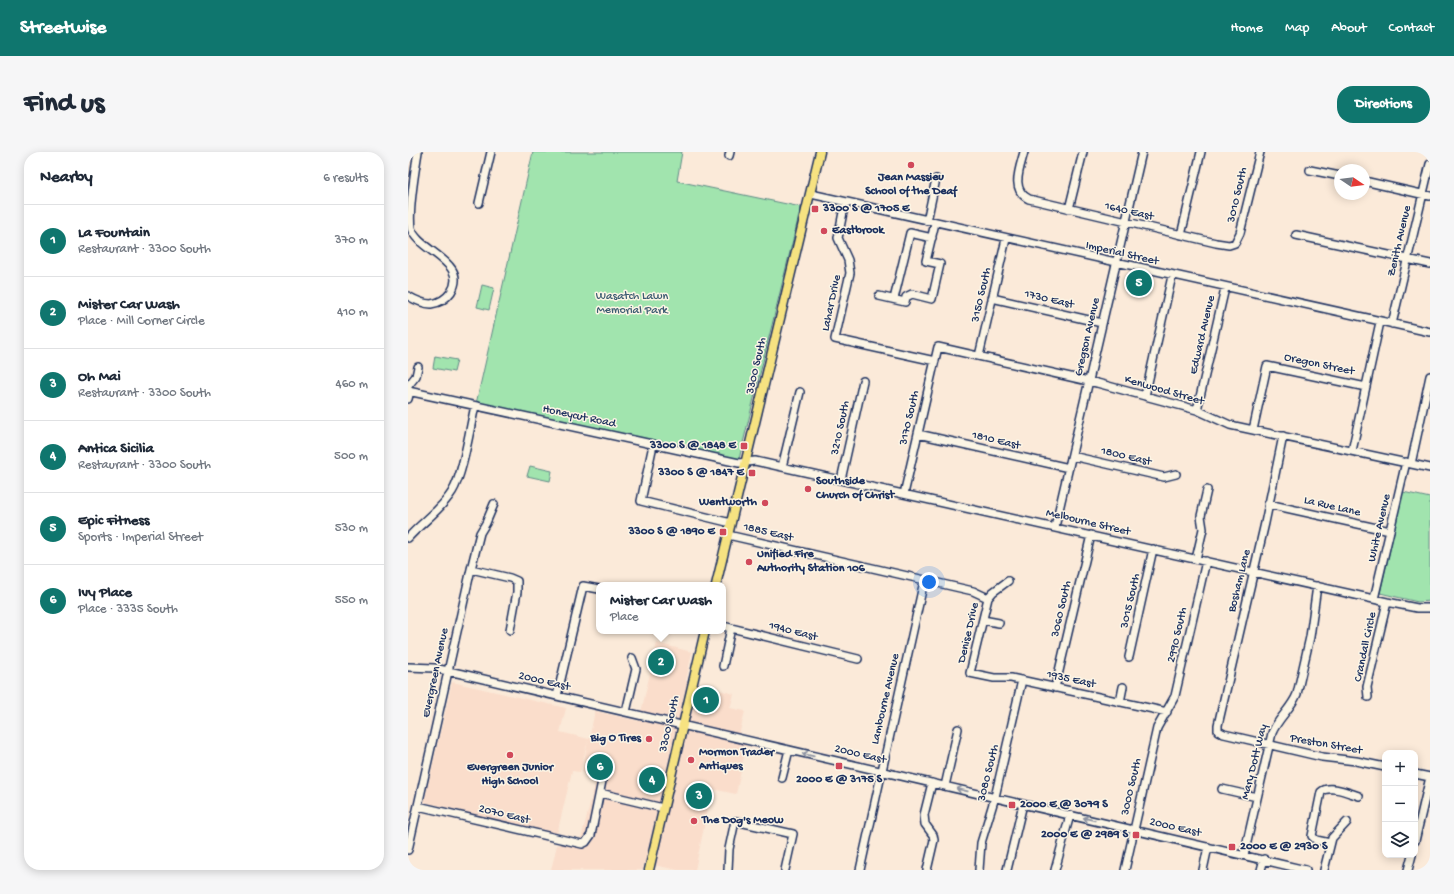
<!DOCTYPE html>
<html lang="en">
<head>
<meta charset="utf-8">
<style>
  body { margin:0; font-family:"Gochi Hand",sans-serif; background:#f6f6f7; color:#1f2937 }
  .controls { position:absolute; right:12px; bottom:12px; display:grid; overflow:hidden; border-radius:8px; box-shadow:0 2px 10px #0003 }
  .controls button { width:36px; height:36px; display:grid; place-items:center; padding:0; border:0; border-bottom:1px solid #e0e1e3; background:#fff; color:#1f2937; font:20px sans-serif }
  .compass { position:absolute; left:926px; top:12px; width:36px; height:36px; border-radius:50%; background:#fff; box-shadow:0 2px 10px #0003; rotate:103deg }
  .you { position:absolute; left:521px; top:430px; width:14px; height:14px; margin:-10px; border:3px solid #fff; border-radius:50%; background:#1a73e8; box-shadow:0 0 0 6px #1a73e833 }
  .badge { display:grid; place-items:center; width:26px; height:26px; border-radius:50%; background:#0f766e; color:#fff; font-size:13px; font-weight:700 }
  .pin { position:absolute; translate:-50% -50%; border:2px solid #fff; box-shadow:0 1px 4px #0006 }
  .popup { position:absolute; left:188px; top:430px; width:130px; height:52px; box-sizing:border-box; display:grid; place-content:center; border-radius:8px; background:#fff; filter:drop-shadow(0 1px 3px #0005); font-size:13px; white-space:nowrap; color:#747a83 }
  .popup b { font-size:15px; color:#1f2937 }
  .popup::after { content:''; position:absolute; left:50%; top:100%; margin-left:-8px; border:8px solid transparent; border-top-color:#fff }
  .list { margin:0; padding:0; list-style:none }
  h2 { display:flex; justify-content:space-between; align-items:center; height:52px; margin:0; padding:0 16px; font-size:17px }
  h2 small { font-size:13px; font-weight:400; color:#747a83 }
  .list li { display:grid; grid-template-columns:26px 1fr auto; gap:12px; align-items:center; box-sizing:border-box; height:72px; padding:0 16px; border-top:1px solid #e0e1e3 }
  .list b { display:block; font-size:15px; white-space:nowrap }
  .list p { margin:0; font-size:13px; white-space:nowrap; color:#747a83 }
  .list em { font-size:13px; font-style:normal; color:#747a83 }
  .icon { flex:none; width:22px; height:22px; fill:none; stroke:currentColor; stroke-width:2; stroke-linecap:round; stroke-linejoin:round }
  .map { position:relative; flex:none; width:1022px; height:718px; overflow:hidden; border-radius:16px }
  header { display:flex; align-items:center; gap:24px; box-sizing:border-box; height:56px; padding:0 20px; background:#0f766e; color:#fff }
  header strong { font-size:19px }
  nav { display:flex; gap:22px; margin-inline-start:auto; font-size:14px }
  .intro { display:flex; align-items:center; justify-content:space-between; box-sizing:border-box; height:96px; padding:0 24px }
  h1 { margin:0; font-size:28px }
  .button { padding:10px 18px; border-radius:16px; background:#0f766e; color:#fff; font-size:14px; font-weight:700 }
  main { display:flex; gap:24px; padding:0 24px }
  aside { flex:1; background:#fff; border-radius:16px; box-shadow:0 2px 10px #0003 }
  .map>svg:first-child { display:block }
  .built { fill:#faddcb }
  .green { fill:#a1e4ae; stroke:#5e8a86 }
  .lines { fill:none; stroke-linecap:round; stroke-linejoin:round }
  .minor-casing { stroke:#1b2f5e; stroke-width:10 }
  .major-casing { stroke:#1b2f5e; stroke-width:11 }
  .minor { stroke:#fcf5e5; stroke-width:7 }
  .major { stroke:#f6e281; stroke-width:8 }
  .oneway { stroke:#8c92a2 }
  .poi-dot { fill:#d1495b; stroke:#fcf5e5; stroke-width:1.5 }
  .labels { text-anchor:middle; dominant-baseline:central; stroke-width:3; stroke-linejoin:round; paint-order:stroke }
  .poi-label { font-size:12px; font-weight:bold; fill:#1b2f5e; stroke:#fcf5e5; text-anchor:start }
  .street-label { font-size:12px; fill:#1b2f5e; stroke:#fcf5e5 }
  .park-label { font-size:12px; fill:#3c5c72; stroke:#fcf5e5 }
</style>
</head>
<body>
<header>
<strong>Streetwise</strong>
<nav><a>Home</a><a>Map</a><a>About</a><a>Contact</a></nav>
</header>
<div class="intro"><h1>Find us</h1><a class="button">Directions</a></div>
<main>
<aside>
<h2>Nearby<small>6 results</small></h2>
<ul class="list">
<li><span class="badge">1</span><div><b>La Fountain</b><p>Restaurant · 3300 South</p></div><em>370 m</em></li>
<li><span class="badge">2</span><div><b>Mister Car Wash</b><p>Place · Mill Corner Circle</p></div><em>410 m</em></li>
<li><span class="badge">3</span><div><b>Oh Mai</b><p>Restaurant · 3300 South</p></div><em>460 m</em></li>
<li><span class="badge">4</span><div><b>Antica Sicilia</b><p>Restaurant · 3300 South</p></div><em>500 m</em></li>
<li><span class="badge">5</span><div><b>Epic Fitness</b><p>Sports · Imperial Street</p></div><em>530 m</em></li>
<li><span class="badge">6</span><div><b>Ivy Place</b><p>Place · 3335 South</p></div><em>550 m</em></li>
</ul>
</aside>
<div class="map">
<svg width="1022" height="718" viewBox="0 0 1022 718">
  <rect width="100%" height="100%" fill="#fbead9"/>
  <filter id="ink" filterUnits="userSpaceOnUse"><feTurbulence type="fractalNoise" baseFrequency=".025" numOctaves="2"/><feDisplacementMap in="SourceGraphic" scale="8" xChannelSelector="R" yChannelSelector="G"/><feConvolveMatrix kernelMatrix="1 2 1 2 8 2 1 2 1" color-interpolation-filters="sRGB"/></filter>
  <g filter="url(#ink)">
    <path class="built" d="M249,491l35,9 -6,29 48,13 -4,14 15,3 -6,24 9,3 -12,56 -24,-5 -17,81h-17l-34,-7 -1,7h-92l6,-25 24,-6 16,-63 -15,-4 6,-32 -8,32 -8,-1 -15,63 -133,-32 28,-120 114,26 -6,24 29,7 6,-28 44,10z"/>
    <path class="green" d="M125,0h149l-5,29 124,26 -62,252 -263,-55z
      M74,133l12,3 -5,22 -12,-3z
      M27,204l22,4 -3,12 -21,-4z
      M122,314l22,5 -2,10 -23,-5z
      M995,340l27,6v103l-12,1 -38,-9z"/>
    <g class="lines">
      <defs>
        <path id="minor" d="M616,0c-4,16 -14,38 5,47l187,44 13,2 6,-2 5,-10 20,-81
          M321,4l1,-4
          M902,18l30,6
          M956,29l66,15
          M403,42l619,138
          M437,50l-7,36 10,22 2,13 -15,66 100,22
          M71,51l12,-51
          M661,57l14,-57
          M519,69l9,-42
          M773,83l20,-83
          M888,83l134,29
          M0,144c7,4 15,8 23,8 8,-1 15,-5 20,-12 19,-30 -34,-41 -40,-64 -3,-18 4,-57 7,-76
          M471,144l26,6 1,-5 6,-3 20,5 8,-35 -14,-3 9,-38
          M584,146l110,25
          M486,147l16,-66 22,5
          M984,172l38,-160
          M571,204l27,-117
          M0,234l8,-10 2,-9
          M0,239l331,72 16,-2 632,141 30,6h13
          M737,244l27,-120
          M0,247l2,-8
          M789,258l28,-122
          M845,278l14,-64 99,21
          M510,282l151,34
          M875,284l-18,87 -47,202v6l6,3 98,23 34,4 29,6
          M245,293l-12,56 90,22
          M944,299l28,-129
          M664,304l92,21 12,-3
          M1003,312l19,-88
          M374,315l18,-75
          M433,328l22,-99
          M496,342l34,-147 159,36 100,27 33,15 200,43
          M860,352l122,27
          M647,375l87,-375
          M320,383l245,56 15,7
          M0,386c14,-16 33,-28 44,-46 11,-17 18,-65 23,-86
          M788,407l7,-30 -2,-13 6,-26
          M63,417l39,9 7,3v11l-7,38
          M600,429l-15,11 -5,6 -18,75 24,5h17l156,34
          M966,447l32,-137
          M575,468l16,3
          M315,474l135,33
          M721,505l24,-108
          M315,514l8,-38
          M0,515l26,1 28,6 844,196
          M647,536l36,-153
          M149,544l26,-110 16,3
          M960,545l-1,-10 20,-85
          M712,550l3,-15
          M218,560l10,-43 -4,-11
          M1007,622l15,3
          M374,626l7,-28
          M537,634l13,-57
          M814,637l35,8
          M192,641l63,15
          M10,654l164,38 4,-2 5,-7 11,-54
          M1007,689l15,-64
          M922,691l-14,-3 -4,-4 9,-44c9,-8 28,1 38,4
          M0,698l63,-281 9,-36 6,-10 8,-19
          M836,703l28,-122c6,-15 19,-24 25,-39l13,-57 7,-51
          M320,718l1,-21 6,-28 58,13 -8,36
          M452,718l64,-289
          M519,718l7,-30 -1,-5 -8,-11 -1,-9 8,-32
          M571,718l2,-27 14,-46 27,-117
          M599,718l16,-66
          M647,718l15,-55
          M717,718l32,-142 18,-32 31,-135
          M795,718l5,-23
          M853,718l3,-11
          M916,718l8,-32 15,-16
          M1000,718l4,-15"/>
        <path id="major" d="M308,433l104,-433
          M241,718l56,-239"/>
      </defs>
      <use href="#minor" class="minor-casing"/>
      <use href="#major" class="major-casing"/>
      <use href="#minor" class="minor"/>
      <use href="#major" class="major"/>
    </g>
    <defs><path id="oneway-shaft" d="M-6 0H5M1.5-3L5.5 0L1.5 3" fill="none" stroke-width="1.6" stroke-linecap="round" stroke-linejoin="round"/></defs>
    <g class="oneway">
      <use href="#oneway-shaft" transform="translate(400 603) rotate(-167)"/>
      <use href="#oneway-shaft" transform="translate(554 638) rotate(-167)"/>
      <use href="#oneway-shaft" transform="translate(681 667) rotate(-167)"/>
    </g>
  </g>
  <g class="poi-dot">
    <circle cx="503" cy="13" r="4"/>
    <rect x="403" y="53" width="8" height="8" rx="2"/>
    <circle cx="416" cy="79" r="4"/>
    <rect x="332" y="290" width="8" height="8" rx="2"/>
    <rect x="340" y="317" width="8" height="8" rx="2"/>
    <circle cx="400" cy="337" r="4"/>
    <circle cx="357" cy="351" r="4"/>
    <rect x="311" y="376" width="8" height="8" rx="2"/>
    <circle cx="341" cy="410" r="4"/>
    <circle cx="241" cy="587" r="4"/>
    <circle cx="102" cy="603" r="4"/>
    <circle cx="283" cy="608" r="4"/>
    <rect x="427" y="610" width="8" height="8" rx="2"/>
    <rect x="600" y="649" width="8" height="8" rx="2"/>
    <circle cx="286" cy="669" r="4"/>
    <rect x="724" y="679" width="8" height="8" rx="2"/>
    <rect x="820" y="691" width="8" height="8" rx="2"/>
  </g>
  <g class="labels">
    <g class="poi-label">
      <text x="503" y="26" text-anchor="middle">Jean Massieu<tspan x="503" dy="14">School of the Deaf</tspan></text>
      <text x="415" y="57">3300 S @ 1705 E</text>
      <text x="424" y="79">Eastbrook</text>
      <text x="328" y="294" text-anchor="end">3300 S @ 1848 E</text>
      <text x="336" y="321" text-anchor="end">3300 S @ 1847 E</text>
      <text x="408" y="330">Southside<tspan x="408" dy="14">Church of Christ</tspan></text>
      <text x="349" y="351" text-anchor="end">Wentworth</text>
      <text x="307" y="380" text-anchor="end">3300 S @ 1890 E</text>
      <text x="349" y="403">Unified Fire<tspan x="349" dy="14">Authority Station 106</tspan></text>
      <text x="233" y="587" text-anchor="end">Big O Tires</text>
      <text x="291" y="601">Mormon Trader<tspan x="291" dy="14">Antiques</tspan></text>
      <text x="102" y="616" text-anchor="middle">Evergreen Junior<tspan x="102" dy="14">High School</tspan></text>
      <text x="431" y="628" text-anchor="middle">2000 E @ 3175 S</text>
      <text x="612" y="653">2000 E @ 3079 S</text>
      <text x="294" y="669">The Dog's Meow</text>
      <text x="720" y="683" text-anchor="end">2000 E @ 2989 S</text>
      <text x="832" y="695">2000 E @ 2930 S</text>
    </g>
    <g class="street-label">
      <text transform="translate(830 43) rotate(-77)">3010 South</text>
      <text transform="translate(721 60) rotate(13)">1640 East</text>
      <text transform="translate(992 89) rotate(-77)">Zenith Avenue</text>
      <text transform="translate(714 102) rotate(13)">Imperial Street</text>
      <text transform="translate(574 143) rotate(-77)">3150 South</text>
      <text transform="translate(641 148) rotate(13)">1730 East</text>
      <text transform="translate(424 151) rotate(-78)">Lahar Drive</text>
      <text transform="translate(795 183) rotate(-77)">Edward Avenue</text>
      <text transform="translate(680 185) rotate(-77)">Gregson Avenue</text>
      <text transform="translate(911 213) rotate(12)">Oregon Street</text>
      <text transform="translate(349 214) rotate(-77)">3300 South</text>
      <text transform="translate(756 239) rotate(16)">Kenwood Street</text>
      <text transform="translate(171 265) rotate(12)">Honeycut Road</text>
      <text transform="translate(502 266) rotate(-77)">3170 South</text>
      <text transform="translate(433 276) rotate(-78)">3210 South</text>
      <text transform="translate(588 289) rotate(13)">1810 East</text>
      <text transform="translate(718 305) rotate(13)">1800 East</text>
      <text transform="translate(924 355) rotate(13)">La Rue Lane</text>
      <text transform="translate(680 371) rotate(13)">Melbourne Street</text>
      <text transform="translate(972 376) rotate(-77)">White Avenue</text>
      <text transform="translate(360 381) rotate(13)">1885 East</text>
      <text transform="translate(832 429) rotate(-76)">Bosham Lane</text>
      <text transform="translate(723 449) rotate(-77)">3015 South</text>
      <text transform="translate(654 457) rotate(-77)">3060 South</text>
      <text transform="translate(385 480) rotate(14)">1940 East</text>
      <text transform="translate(561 481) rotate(-77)">Denise Drive</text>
      <text transform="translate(770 483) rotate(-77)">2990 South</text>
      <text transform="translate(958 495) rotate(-78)">Crandall Circle</text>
      <text transform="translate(28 521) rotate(-78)">Evergreen Avenue</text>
      <text transform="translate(663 528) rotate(12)">1935 East</text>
      <text transform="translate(136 530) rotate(13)">2000 East</text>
      <text transform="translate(478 547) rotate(-77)">Lambourne Avenue</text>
      <text transform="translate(262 572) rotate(-77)">3300 South</text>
      <text transform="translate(918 593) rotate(10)">Preston Street</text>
      <text transform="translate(452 603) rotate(13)">2000 East</text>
      <text transform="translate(847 610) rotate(-76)">Mary Dott Way</text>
      <text transform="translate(581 621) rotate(-76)">3080 South</text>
      <text transform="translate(724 635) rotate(-77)">3000 South</text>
      <text transform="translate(96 663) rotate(13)">2070 East</text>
      <text transform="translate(767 676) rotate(13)">2000 East</text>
    </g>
    <g class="park-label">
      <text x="224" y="145">Wasatch Lawn<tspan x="224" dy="14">Memorial Park</tspan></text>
    </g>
  </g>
</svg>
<div class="controls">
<button>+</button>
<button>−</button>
<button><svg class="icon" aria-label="layers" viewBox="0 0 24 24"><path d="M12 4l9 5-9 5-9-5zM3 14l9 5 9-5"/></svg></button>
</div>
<svg class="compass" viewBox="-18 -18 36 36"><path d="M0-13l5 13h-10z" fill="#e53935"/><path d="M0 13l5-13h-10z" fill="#747a83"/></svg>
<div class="you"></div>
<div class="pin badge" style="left:298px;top:548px">1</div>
<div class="pin badge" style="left:253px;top:510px">2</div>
<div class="popup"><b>Mister Car Wash</b>Place</div>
<div class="pin badge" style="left:291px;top:644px">3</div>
<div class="pin badge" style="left:244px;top:628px">4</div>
<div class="pin badge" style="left:731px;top:131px">5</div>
<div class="pin badge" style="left:192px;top:615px">6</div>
</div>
</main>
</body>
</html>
